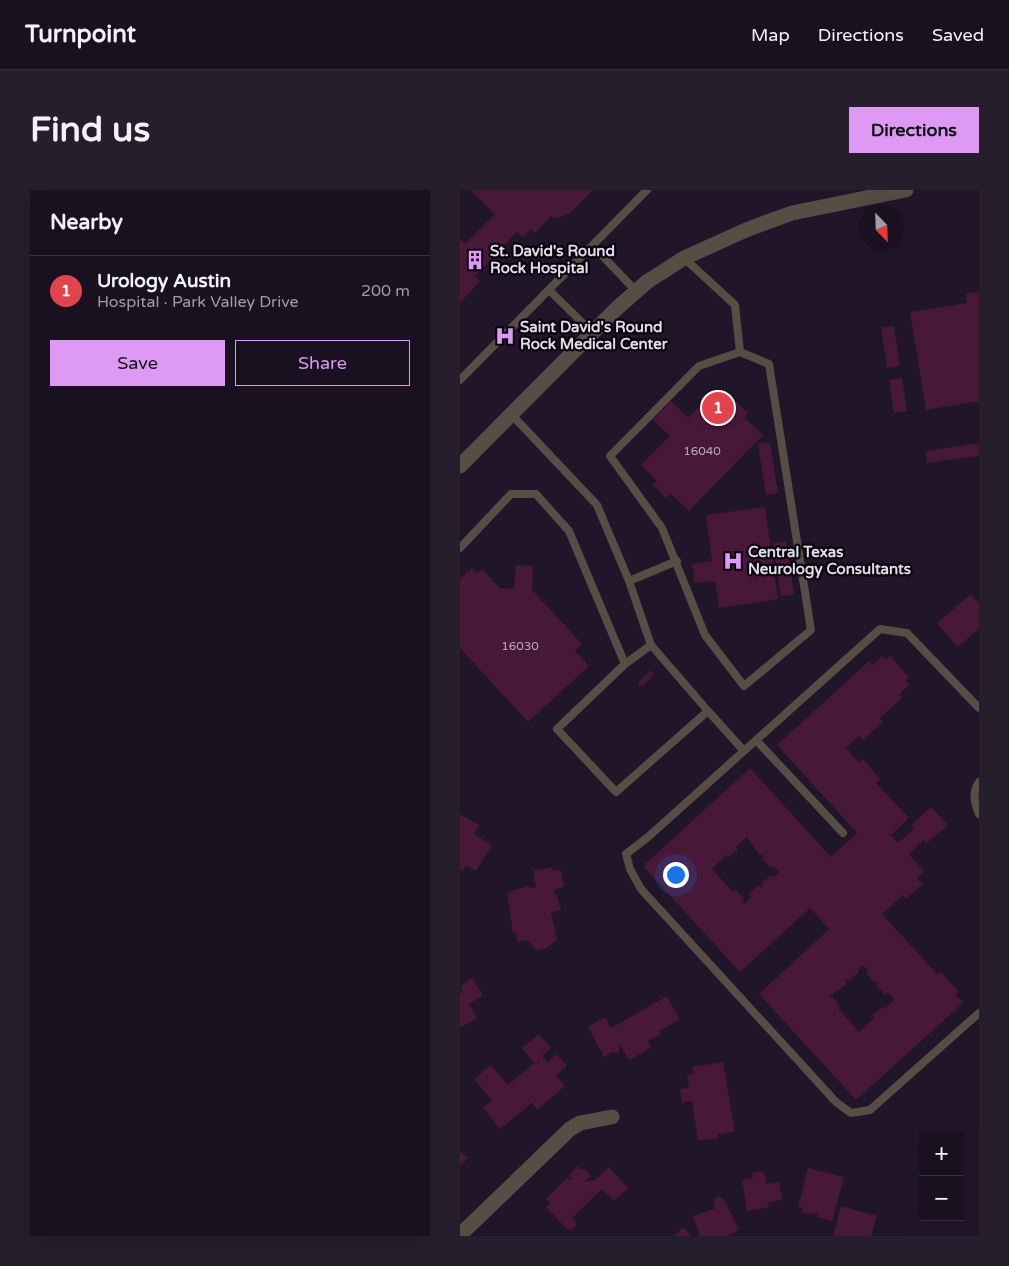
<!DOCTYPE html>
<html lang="en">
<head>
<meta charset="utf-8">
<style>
  body { margin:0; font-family:"Varela Round",sans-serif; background:#261e2d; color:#f1f3f6 }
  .controls { position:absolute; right:15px; bottom:15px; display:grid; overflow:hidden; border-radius:0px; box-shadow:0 5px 20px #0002 }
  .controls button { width:45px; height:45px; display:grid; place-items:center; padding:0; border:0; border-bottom:1px solid #37303e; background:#191020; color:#f1f3f6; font:25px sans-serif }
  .compass { position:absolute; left:399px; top:15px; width:45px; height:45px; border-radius:50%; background:#191020; box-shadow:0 5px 20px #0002; rotate:157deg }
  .you { position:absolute; left:215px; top:684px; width:18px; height:18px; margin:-12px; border:4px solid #fff; border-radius:50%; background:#1a73e8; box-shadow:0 0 0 8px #1a73e833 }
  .badge { display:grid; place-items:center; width:32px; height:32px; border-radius:50%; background:#dd99f3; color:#fff; font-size:16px; font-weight:700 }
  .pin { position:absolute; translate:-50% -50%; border:2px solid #fff; box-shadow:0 1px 5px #0006 }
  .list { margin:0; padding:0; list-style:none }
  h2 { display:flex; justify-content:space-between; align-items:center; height:65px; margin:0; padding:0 20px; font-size:21px }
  h2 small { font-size:16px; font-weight:400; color:#9f9da5 }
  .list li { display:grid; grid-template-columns:32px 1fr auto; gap:15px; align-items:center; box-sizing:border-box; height:70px; padding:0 20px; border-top:1px solid #37303e }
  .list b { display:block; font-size:19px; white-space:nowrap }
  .list p { margin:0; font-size:16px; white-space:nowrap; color:#9f9da5 }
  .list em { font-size:16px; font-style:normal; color:#9f9da5 }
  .actions { display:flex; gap:10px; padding:15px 20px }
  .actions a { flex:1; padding:11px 0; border:1px solid #dd99f3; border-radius:0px; text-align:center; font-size:18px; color:#dd99f3 }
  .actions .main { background:#dd99f3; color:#111 }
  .map { position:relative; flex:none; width:519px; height:1046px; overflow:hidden; border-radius:0px }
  header { display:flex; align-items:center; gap:30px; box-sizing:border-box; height:70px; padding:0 25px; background:#191020; border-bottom:1px solid #37303e }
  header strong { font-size:24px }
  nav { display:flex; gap:28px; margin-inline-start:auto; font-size:18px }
  .intro { display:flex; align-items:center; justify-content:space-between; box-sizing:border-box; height:120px; padding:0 30px }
  h1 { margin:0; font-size:35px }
  .button { padding:12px 22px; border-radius:0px; background:#dd99f3; color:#111; font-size:18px; font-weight:700 }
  main { display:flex; gap:30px; padding:0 30px }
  aside { flex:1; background:#191020; border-radius:0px; box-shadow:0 5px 20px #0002 }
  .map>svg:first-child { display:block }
  .building { fill:#471838; fill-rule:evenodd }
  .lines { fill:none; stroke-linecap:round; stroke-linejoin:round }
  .lane { stroke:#584d45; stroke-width:8 }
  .street { stroke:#584d45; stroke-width:15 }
  .labels { text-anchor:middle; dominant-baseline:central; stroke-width:4.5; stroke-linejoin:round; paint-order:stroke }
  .number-label { font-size:12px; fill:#bbaabd }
  .poi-label { font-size:15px; font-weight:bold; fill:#e2dbe9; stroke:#08040c; text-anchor:start }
</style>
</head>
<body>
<header>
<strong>Turnpoint</strong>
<nav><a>Map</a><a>Directions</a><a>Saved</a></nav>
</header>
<div class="intro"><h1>Find us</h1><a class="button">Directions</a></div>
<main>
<aside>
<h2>Nearby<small></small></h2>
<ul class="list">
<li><span class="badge" style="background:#e0444e">1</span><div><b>Urology Austin</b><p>Hospital · Park Valley Drive</p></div><em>200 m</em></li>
</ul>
<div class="actions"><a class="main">Save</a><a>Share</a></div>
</aside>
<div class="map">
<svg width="519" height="1046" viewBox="0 0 519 1046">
  <rect width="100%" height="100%" fill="#21152a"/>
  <path class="building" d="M10,0h123l-24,24 -15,5 -3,-3 -16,17 -4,-4 -8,9 -6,-6 -42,44 5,5 -20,22v-64l5,5 30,-30z
    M519,102v109l-53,9 -16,-98 57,-9 -1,-9z
    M434,136l6,40 -13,2 -6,-41z
    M442,188l5,33 -13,2 -5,-33z
    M256,199l17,16 3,-4 12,12 -4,4 19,18 -74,76 -18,-17 -5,4 -13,-13 4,-4 -16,-16 29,-29 -17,-16 18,-19 17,17z
    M310,252l8,51 -12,2 -8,-51z
    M519,253v13l-52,7 -1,-12z
    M305,317l13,92 -59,9 -4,-27 -20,2 -3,-19 20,-3 -6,-46z
    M326,351l8,53 -13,2 -8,-53z
    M56,375l17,1 -1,24 50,54 -7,7 14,15 -61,56 -68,-74v-69l12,-11 5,5 5,-4 18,19 14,1z
    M511,404l8,9v26l-22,18 -20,-24z
    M422,466l4,4 4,-4 19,21 -4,4 4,4 -10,9 4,3 -23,21 3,4 -20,18 -4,-4 -13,12 13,15 4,-4 17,20 -4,4 33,35 -18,17 7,8 16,-14 -3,-4 20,-18 17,18 -21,18 -4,-3 -14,14 15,17 -7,7 6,6 -17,15 -3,-4 -21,19 56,61 3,-3 18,20 -4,3 8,8 -107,97 -97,-106 70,-65 -19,-21 -70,64 -97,-106 107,-98 81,89 26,-24 -80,-88 92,-84 4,4zM287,647l13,19 2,-2 2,3 -2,2 9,9 2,-2 6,6 -6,5 -2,-2 -10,9 2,2 -2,2 -2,-3 -11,10 3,2 -7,7 -2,-2 3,-2 -9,-10 -3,2 -21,-23 14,-14 3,2 9,-8 -2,-2zM403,775l5,6 -2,2 8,10 3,-2 2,2 -3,2 9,10 3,-3 6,8 -10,9 -2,-2 -10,8 2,3 -15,14 -21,-24 2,-2 -8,-10 -3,2 -1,-1 19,-13 -2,-3 3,-2 1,2 10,-9 -2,-2z
    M190,480l4,4 -12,13 -4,-4z
    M0,624l19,11 -5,9 18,11 -16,26 -10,-6 -3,6 -3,-1z
    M92,677v4l9,-1 3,17 -10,2 1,6h2l4,15 -10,2 6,28 -10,8 -10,2 -10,-10 -9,2 -2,-9h-3l-6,-41 22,-6v2l7,-1 -3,-16z
    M12,788l11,17 -14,9 8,14 -17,10v-34l3,-2 -3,-6z
    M207,806l13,24 -21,11 2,3 -13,7 3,7 -22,12 -9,-15 -1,8 -7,-1 -8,5 -16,-30 17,-10 6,11z
    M79,844l12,14 -9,8 5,6 10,-8 10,12 -11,9 9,11 -28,24 -5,-7 -32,26 -17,-21 9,-8 -18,-21 17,-14 17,20 26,-22 -12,-15z
    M263,872l12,70 -17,2v4l-20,3 -6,-40 -10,1 -2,-13 9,-1 -2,-13 6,-1 -1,-7z
    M0,961l8,7 -8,8z
    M118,976l3,4 3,-2 7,8 -7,6 11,-2 14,-13 19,21 -14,13 -12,-12 -30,29 4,4v4l-5,4 -4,-1 -21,-22 4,-4 -4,-4 21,-21 3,2 2,-3 -3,-3z
    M348,978l36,9 -12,44 -15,-4 1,-3 -16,-1 1,-5 -5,-1z
    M304,981l2,13 13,-2 3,18 -14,2 1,5 -22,4 -5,-31 11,-2 -1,-5z
    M260,1006l4,3 15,31 -12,6h-27l-7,-20 23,-8 -2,-5 1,-4z
    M381,1016l36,10 -6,20h-38z
    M224,1037l7,9h-18z"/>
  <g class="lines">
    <path class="lane" d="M133,56l43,45
      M224,68l51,47 5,47 29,12 42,266 -67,56 -39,-51 -43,-107 -52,-72 89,-90 41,-14
      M89,100l44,43
      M0,190l187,-190
      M52,225l85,90 32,76 22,64 57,66 -92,81 -59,-63 68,-65 26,-19
      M0,358l51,-54h25l33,37 56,133
      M169,391l48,-20
      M519,518l-72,-75 -27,-4 -232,208 -22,17 4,15 11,20 195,213 15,11 19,-3 109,-97
      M248,521l36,40
      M296,550l87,93
      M519,592c-7,11 -5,20 0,32"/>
    <path class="street" d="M0,276l156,-157 32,-28 16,-10 20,-13 62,-28 46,-17 114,-23
      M0,1045l110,-106 10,-6 32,-6"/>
  </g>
  <defs>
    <symbol id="building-bare" viewBox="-9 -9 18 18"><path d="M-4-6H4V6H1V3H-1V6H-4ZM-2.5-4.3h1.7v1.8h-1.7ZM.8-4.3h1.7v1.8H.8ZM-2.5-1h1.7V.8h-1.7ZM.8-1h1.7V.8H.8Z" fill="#dd99f3" stroke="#08040c" stroke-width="2.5" paint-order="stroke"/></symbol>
    <symbol id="hospital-bare" viewBox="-9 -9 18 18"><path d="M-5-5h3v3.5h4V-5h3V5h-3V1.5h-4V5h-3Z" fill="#dd99f3" stroke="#08040c" stroke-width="2.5" paint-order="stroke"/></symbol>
  </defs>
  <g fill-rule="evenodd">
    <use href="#building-bare" x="1" y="56" width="28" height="28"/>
    <use href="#hospital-bare" x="31" y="132" width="28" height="28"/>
    <use href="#hospital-bare" x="259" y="357" width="28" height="28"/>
  </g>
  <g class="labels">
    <g class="number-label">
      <text x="242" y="261">16040</text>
      <text x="60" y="456">16030</text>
    </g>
    <g class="poi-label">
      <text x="30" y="61">St. David's Round<tspan x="30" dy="17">Rock Hospital</tspan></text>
      <text x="60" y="137">Saint David's Round<tspan x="60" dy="17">Rock Medical Center</tspan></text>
      <text x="288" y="362">Central Texas<tspan x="288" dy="17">Neurology Consultants</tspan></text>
    </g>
  </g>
</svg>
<div class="controls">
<button>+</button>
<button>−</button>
</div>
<svg class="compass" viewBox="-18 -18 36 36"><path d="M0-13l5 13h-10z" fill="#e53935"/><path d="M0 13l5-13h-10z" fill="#9f9da5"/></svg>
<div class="you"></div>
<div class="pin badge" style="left:258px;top:218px;background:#e0444e">1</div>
</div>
</main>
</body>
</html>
